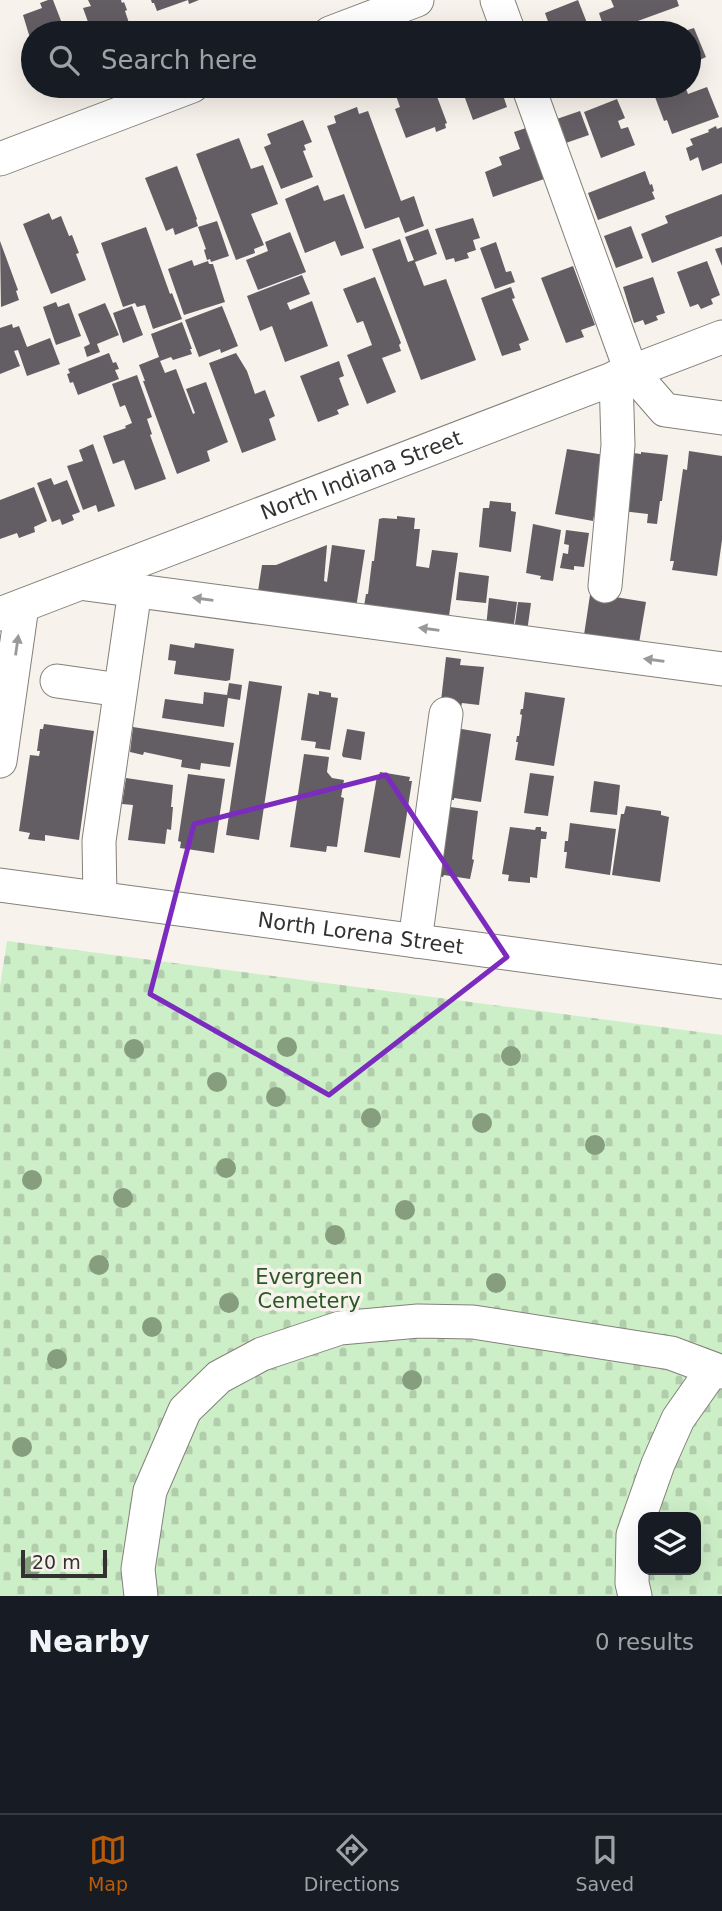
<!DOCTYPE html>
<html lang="en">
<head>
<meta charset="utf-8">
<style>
  body { margin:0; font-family:"DejaVu Sans",sans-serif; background:#242831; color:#f1f3f6 }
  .controls { position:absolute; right:21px; bottom:21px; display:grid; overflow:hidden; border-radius:14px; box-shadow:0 7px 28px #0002 }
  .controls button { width:63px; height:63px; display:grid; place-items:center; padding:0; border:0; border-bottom:2px solid #363941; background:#171b24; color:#f1f3f6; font:35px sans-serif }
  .scale { position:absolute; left:21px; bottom:18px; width:86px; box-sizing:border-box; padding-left:7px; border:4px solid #343230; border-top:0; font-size:19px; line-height:24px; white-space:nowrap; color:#343230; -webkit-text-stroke:5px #f7f2eb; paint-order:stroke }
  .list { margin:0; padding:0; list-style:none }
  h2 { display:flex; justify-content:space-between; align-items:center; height:91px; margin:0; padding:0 28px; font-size:30px }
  h2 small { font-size:23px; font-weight:400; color:#9ea1a6 }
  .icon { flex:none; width:38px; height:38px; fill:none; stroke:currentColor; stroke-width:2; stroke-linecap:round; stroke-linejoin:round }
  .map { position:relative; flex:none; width:722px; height:1596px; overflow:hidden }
  .search { position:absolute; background:#171b24; box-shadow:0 7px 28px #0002; left:21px; right:21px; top:21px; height:77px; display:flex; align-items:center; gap:18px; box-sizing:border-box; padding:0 24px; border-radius:38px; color:#9ea1a6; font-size:26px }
  .sheet { height:217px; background:#171b24 }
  nav { display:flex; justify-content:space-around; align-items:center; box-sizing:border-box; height:98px; border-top:2px solid #363941; background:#171b24; font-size:19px; color:#9ea1a6 }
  nav a { display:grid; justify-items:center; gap:4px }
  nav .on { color:#b95c07 }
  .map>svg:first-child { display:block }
  .cemetery { fill:url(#cemetery-stones); fill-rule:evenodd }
  .building { fill:#635e64 }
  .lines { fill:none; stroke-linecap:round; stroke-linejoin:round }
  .minor-casing { stroke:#84807a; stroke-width:35 }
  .minor { stroke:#fff; stroke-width:33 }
  .tree { fill:#869d7e }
  .oneway { fill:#9a9898 }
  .marked { fill:none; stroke:#7b2cbf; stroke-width:5; stroke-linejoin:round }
  .labels { text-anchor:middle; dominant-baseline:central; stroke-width:7; stroke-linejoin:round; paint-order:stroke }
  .street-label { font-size:21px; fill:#343230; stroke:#f7f2eb }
  .park-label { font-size:21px; fill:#2a5825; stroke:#f7f2eb }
</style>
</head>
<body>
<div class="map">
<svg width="722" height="1596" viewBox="0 0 722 1596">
  <defs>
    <pattern id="cemetery-stones" width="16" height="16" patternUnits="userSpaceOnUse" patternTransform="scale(1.75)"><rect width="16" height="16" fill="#cdefc8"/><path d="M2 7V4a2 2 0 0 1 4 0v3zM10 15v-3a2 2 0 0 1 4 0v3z" fill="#b1cdac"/></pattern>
  </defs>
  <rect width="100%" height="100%" fill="#f7f2eb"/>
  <path class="cemetery" d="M7,941l715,94v561h-722v-610zM643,1517h53v53h-53z"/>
  <path class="building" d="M48,0h5l10,26h-2l2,7h-30v15l-10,-33 19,-7 -2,-5z
    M88,0h33l1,3 2,-1 3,8 -2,1 5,15 3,-1 2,7 -43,1 -9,-25 8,-2z
    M151,0h48l-10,4 -1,-4 -31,11 -3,-8h-2z
    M578,0l13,33h-41l-2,-3h3l-6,-17z
    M611,0h66l2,6 -55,20 -1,-2 -18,7 -6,-18 15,-6z
    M694,28l12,29 -17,8v-32h-11z
    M402,86h31l14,37 -2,1 1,4 -10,4 -1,-5 -29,11 -11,-29 5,-2 -6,-17 9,-3z
    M449,86h51l7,21 -34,13 -8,-22 3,-1 -3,-8 -14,5z
    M531,86h43l-28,11z
    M600,86h33l-29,11z
    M669,86h16l3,8 19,-7 12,30 -47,17 -5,-14 -3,1 -9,-24 3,-1 -2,-6z
    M617,99l8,19 -7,3 3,8 7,-2 7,18 -34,13 -17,-46z
    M357,107l2,7 9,-3 33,90 13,-5 10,30 -19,7 -6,-16 -34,12 -38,-103 9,-3 -2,-7z
    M580,111l9,24 -29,10 -9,-24z
    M303,120l9,22 -8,3 2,5 -3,1 10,26 -32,12 -17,-42 7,-3 -4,-10z
    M716,126l1,3 5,-2v36l-20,8 -4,-14 -8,4 -4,-13 7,-3 -3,-6 19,-7 -1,-2z
    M526,128l18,51 -51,18 -8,-25 17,-7 -3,-8 21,-8 -6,-17z
    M239,138l12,31 12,-4 15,39 -27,10 13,31 -10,4 1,4 -19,7 -40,-106z
    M177,166l20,53 -1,1 2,6 -23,9 -2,-7 -7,3 -21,-53z
    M645,171l5,14 2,-1 2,7 -2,1 3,7 -57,21 -10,-27z
    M318,185l6,16 20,-7 20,54 -23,8 -6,-15 -30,12 -20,-54z
    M722,194v42l-70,27 -11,-29 27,-11 -3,-7z
    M49,213l3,7 9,-4 8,20 3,-1 7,18 -3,1 10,26 -35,14 -28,-70z
    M473,218l7,20 -7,2 3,10 -9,3 2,5 -14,4 -1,-4 -8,2 -11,-31z
    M217,221l12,35 -18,6 -1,-3 -3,1 -3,-10 2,-1 -8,-22z
    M631,226l12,32 -27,10 -12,-32z
    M146,227l24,67 2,-1 10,26 -29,10 -8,-24 -8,2 -2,-4 -12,4 -22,-64z
    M428,229l9,25 -22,8 9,24 22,-7 30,81 -55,20 -49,-131 28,-10 8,23 6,-2 -9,-23z
    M290,232l16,40 -48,18 -12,-30 22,-9 -3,-9z
    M0,241l18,49 -2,1 3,9 -18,7z
    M496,242l10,30 5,-1 4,11 -20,7 -15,-41z
    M722,247v19l-7,-17z
    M192,260l2,6 14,-5 1,3h4l12,38 -41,13 -16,-46z
    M707,261l13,34 -9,4 2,5 -12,5 -3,-5 -8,3 -13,-35z
    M573,266l22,59 -14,5 3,7 -18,6 -25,-65z
    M302,275l8,19 -23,9 3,7 22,-9 16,45 -43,16 -13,-36 -12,5 -13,-35z
    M375,277l26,66 -2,2 2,6 -19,7 14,34 -29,12 -20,-49 25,-10 -9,-24 -6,2 -14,-34z
    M653,277l12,36 -9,3 2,4 -13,5 -2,-5 -9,3 -11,-36z
    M511,287l4,11 -3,1 17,41 -10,4 2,6 -19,6 -21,-58z
    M56,302l2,5 11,-4 12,33 -25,9 -13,-38z
    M105,303l14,32 -22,9 3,8 -13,5 -3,-10 6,-3 -12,-30z
    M132,306l11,29 -20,8 -10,-30z
    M222,306l16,40 -17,7 -1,-4 -21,8 -14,-37z
    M182,322l10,27h-2l2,5 -19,6 -2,-3 -11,4 5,12 11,-4 17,45 2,-1 -9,-24 20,-7 22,60 -21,9 3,10 -33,13 -34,-93h2l-6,-16 20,-8 -8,-23z
    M12,324l1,4 6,-2 8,21 23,-9 10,26 -33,12 -9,-26 -4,1 6,15 -20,8v-46z
    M109,353l4,10 3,-1 3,7 -4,1 4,9 -41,16 -5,-13 -3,1 -3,-9 3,-1 -2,-4z
    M236,353l11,18 8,23 10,-4 10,26 -6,3 7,21 -34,13 -33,-90z
    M339,361l5,15 -5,2 10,27 -12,5 2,4 -21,8 -18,-46z
    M137,375l15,42 -5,2 5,15 -2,1 16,44 -31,11 -11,-30 -11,4 -10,-28 23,-8 -1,-2 7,-3 -7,-18 -5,2 -8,-23z
    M93,444l22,62 -17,6 -2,-7 -13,5 -16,-44 16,-5 -4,-11z
    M567,449l38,6 -12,66 -38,-7z
    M689,451l33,5v84l-5,36 -45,-6 2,-9h-4l13,-92 4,1z
    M625,452l16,2v-2l27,3 -6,46h-2l-3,23 -10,-1 1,-9 -26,-3z
    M51,478l3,7 13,-5 13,32 -8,3 2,5 -12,5 -2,-6 -8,3 -15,-39z
    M34,487l13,34 -13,6 1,5 -16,6 -2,-5 -17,6v-39z
    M490,501l21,2v8l5,1 -5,40 -32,-5 4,-39h6z
    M397,516l18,2 -1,11h6l-4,37 13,2 3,-18 26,3 -10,70 -85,-10 3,-19h2l4,-33h2l5,-42 4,-1 14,1z
    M533,524l28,6 -8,51 -13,-2 1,-3 -15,-3z
    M566,530l23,3 -5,34 -10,-1v4l-14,-2 3,-15 5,1 1,-9 -5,-1z
    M327,545l-3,36 3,1 5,-37 33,5 -9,58 -99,-10 5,-33h14z
    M459,572l30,4 -3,27 -30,-3z
    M590,595l19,4v-3l37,6 -7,41 -55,-8z
    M489,598l28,4 -4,29 -27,-4z
    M518,602l13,1 -4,29 -13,-1z
    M195,643l39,6 -4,31 -4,1 -52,-7 2,-13 -8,-1 2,-16 24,4z
    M446,657l15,2 -1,6 24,2 -5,38 -17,-2 -1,4 -12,-1 -8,-5z
    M249,681l33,5 -23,154 -33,-5z
    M229,683l13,2 -2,15 -12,-2 -4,29 -62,-9 3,-19 38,5 1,-12 23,3z
    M319,691l12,2v4l7,1 -8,52 -15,-2 1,-6 -15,-2 7,-47 11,2z
    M525,692l40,6 -11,68 -39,-6 3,-18h-2l1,-6h2l3,-21 -2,-1 1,-5h2z
    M44,724l50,7 -15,109 -34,-5v6l-17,-2 2,-6 -11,-2 11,-76 9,1 1,-5h-3l3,-22h3z
    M133,727l101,16 -4,24 -29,-4 -1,7 -19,-3 1,-7 -38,-8 -1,3 -13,-3z
    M456,728l35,6 -10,68 -27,-4v2l-7,-1z
    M347,729l18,3 -4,28 -18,-3 -1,-2z
    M304,754l25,3 -2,15 5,6 12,2 -3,17 3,1 -7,49 -10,-1 -1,6 -36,-5z
    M380,772l30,5 -1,4h3l-12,77 -36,-6 13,-76h2z
    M530,773l24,3 -6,40 -24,-3z
    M188,774l37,5 -11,74 -34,-5 1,-6 -3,-1z
    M126,778l47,7 -2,22h2l-2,23 -4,-1 -2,15 -37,-4 5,-35 -11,-1z
    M594,781l26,4 -3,30 -27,-3z
    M437,805l41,6 -6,48 2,1 -4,19 -26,-4 -1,2 -6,-1z
    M626,806l35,5v4l8,2 -9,65 -48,-7 9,-61h3z
    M570,823l46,6 -6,46 -45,-7 2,-16h-3l1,-11h3z
    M510,827l25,3 1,-3h5v4l6,1 -1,7h-5l-4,39 -7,-1v6l-22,-2 1,-6 -7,-1z"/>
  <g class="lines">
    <defs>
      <g id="minor">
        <path d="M497,0l12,33"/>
        <path d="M330,33l87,-33"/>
        <path d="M528,86l103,285 34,39 57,8"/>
        <path d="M0,159l192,-73"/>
        <path d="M86,584l636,85"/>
        <path d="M605,586l13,-141 -2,-68"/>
        <path id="s1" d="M0,614l722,-277"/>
        <path d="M57,681l63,9"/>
        <path d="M0,761l22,-155"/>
        <path id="s2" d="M0,885l722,97"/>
        <path d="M100,898l-1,-57 36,-251"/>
        <path d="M415,941l31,-227"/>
        <path d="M141,1596l-3,-27 12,-78 35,-81 34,-33 43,-23 78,-26 78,-7 55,1 198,31 51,19"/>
        <path d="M635,1596l-3,-13 1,-48 25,-71 20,-45 35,-50"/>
      </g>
    </defs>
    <use href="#minor" class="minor-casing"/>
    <use href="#minor" class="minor"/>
  </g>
  <g class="tree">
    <circle cx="287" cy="1047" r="10"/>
    <circle cx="134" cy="1049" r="10"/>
    <circle cx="511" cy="1056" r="10"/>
    <circle cx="217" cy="1082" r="10"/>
    <circle cx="276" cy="1097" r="10"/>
    <circle cx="371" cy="1118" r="10"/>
    <circle cx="482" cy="1123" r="10"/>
    <circle cx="595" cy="1145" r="10"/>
    <circle cx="226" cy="1168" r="10"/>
    <circle cx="32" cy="1180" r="10"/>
    <circle cx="123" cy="1198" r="10"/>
    <circle cx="405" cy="1210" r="10"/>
    <circle cx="335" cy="1235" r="10"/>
    <circle cx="99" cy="1265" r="10"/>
    <circle cx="496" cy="1283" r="10"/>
    <circle cx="229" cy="1303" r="10"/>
    <circle cx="152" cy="1327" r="10"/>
    <circle cx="57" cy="1359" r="10"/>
    <circle cx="412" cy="1380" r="10"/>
    <circle cx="22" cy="1447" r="10"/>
    <circle cx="32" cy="1566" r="10"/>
  </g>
  <defs><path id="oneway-solid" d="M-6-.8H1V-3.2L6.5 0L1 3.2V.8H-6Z" transform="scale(1.75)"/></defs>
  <g class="oneway">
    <use href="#oneway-solid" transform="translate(203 599) rotate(-172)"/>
    <use href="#oneway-solid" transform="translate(429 629) rotate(-172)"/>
    <use href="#oneway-solid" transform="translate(17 645) rotate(-82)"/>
    <use href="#oneway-solid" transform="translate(654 660) rotate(-172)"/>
  </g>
  <path class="marked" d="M386,775l121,182 -178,138 -179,-101 44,-170z"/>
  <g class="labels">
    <g class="street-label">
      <text stroke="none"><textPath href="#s1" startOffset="387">North Indiana Street</textPath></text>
      <text stroke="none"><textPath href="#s2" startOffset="364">North Lorena Street</textPath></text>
    </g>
    <g class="park-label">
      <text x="309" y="1277">Evergreen<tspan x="309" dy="24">Cemetery</tspan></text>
    </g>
  </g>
</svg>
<div class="controls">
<button><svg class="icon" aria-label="layers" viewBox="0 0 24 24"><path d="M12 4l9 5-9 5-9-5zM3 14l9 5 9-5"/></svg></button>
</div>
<div class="scale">20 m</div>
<div class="search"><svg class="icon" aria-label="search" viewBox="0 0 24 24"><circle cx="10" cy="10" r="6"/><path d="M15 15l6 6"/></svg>Search here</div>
</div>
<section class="sheet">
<h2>Nearby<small>0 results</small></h2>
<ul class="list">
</ul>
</section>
<nav>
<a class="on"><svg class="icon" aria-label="map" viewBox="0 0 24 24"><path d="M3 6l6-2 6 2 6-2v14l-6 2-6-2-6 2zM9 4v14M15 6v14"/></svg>Map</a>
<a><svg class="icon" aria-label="directions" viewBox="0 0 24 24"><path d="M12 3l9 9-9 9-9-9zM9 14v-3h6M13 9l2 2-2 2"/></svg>Directions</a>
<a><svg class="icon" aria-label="saved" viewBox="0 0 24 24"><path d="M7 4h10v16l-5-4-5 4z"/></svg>Saved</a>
</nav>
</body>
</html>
